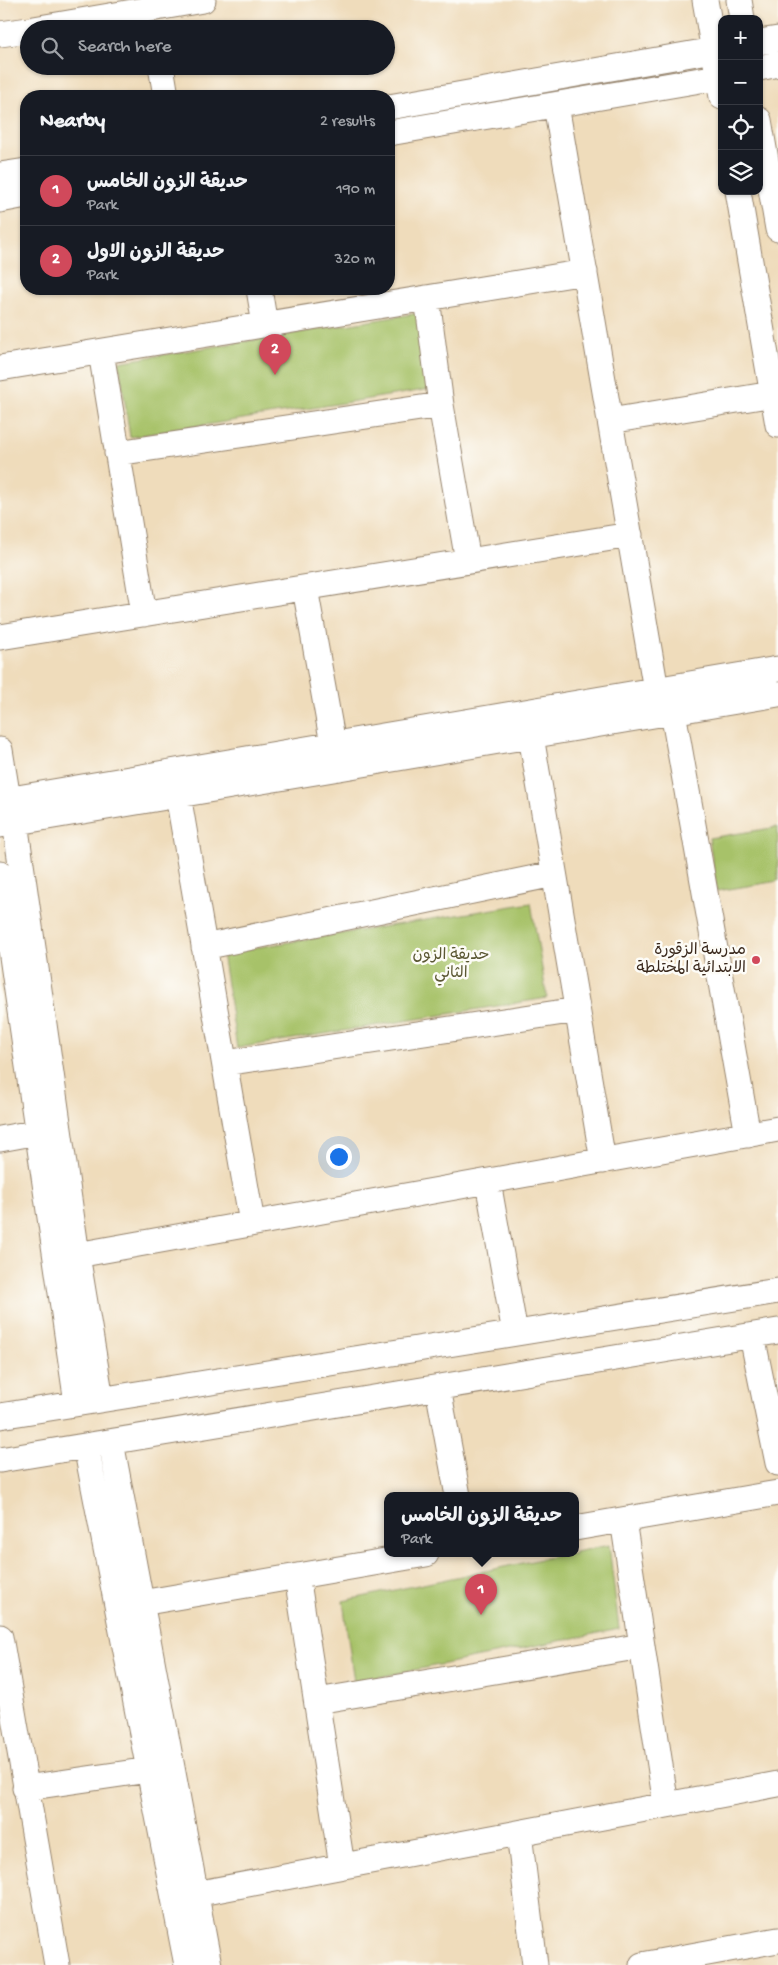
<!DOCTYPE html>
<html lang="en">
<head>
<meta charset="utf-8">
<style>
  body { margin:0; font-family:"Gochi Hand","Playpen Sans Arabic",sans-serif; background:#20242c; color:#f1f3f6 }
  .controls { position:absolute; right:15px; top:15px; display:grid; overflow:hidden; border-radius:10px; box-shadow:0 1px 4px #0004 }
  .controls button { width:45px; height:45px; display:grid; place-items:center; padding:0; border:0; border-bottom:1px solid #363941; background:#171b24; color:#f1f3f6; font:25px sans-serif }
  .you { position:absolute; left:338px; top:1156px; width:18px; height:18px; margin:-12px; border:4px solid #fff; border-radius:50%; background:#1a73e8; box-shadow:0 0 0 8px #1a73e833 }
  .badge { display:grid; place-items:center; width:32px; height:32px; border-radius:50%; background:#d1495b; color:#fff; font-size:16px; font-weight:700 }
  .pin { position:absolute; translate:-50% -41px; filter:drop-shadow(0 1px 2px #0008) }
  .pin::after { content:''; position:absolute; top:26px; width:18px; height:15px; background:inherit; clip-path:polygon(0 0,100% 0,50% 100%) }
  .popup { position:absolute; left:384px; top:1492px; width:195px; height:65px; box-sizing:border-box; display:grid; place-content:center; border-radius:10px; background:#171b24; filter:drop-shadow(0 1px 4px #0005); font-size:16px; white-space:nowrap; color:#9ea1a6 }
  .popup b { font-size:19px; color:#f1f3f6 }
  .popup::after { content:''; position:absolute; left:50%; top:100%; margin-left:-10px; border:10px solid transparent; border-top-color:#171b24 }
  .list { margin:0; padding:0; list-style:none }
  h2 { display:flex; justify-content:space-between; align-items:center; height:65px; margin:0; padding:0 20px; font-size:21px }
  h2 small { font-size:16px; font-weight:400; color:#9ea1a6 }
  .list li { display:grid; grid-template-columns:32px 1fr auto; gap:15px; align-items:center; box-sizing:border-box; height:70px; padding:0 20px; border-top:1px solid #363941 }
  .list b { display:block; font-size:19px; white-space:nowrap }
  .list p { margin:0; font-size:16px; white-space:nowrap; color:#9ea1a6 }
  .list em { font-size:16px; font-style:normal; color:#9ea1a6 }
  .icon { flex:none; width:28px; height:28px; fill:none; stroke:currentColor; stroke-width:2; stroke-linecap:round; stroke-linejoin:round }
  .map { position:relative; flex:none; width:778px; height:1965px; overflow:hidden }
  .search { position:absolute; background:#171b24; box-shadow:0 1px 4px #0004; left:20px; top:20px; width:375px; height:55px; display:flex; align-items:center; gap:12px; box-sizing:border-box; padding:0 18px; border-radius:28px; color:#9ea1a6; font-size:19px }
  .panel { position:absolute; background:#171b24; box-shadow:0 1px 4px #0004; left:20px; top:90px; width:375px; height:205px; border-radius:20px }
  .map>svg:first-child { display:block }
  .green { fill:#a7c269; stroke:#717644 }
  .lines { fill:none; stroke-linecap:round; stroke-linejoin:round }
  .minor-casing { stroke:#95836c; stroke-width:27 }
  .minor { stroke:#fff; stroke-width:25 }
  .poi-dot { fill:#d1495b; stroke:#fdfcf7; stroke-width:2 }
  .labels { text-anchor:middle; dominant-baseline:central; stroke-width:5; stroke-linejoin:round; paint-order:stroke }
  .poi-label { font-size:16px; fill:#3b2a1e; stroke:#fdfcf7; text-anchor:end }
  .park-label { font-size:16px; fill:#5b5834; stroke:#fdfcf7 }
</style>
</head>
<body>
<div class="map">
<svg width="778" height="1965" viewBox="0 0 778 1965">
  <rect width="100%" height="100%" fill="#fdfcf7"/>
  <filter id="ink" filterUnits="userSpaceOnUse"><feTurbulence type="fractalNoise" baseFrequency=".02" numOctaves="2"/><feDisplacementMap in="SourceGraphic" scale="10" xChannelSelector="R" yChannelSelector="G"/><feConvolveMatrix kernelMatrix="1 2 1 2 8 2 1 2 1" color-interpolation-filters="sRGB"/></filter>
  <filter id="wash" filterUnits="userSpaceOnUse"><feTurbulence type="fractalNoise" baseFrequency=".0096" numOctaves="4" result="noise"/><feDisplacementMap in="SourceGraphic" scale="20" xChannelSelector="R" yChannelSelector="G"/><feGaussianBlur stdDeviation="1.12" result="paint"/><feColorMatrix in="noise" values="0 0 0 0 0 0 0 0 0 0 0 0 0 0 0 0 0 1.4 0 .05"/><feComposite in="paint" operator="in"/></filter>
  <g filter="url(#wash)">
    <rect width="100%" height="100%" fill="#efdcbb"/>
    <path class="green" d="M419,313l12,76 -301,48 -11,-75z
      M778,827v54l-61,10 -8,-53z
      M531,903l16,95 -310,50 -15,-95z
      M609,1545l10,84 -265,53 -11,-81 222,-47h10v-2z"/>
  </g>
  <g filter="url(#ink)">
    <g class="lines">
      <defs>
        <path id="minor" d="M705,0l17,97
          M739,0l3,19
          M34,29l169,-29
          M0,34l29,-4
          M759,42l19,-3
          M161,66l5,30
          M759,68l19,-4
          M556,105l100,585 17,22 75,423
          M389,107l325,-57
          M759,120l19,109
          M389,133l329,-56
          M0,175l26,-4
          M738,191l40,234
          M0,200l26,-5
          M259,289l6,36
          M427,298l14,107 27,156
          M101,352l43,262
          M0,368l585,-96
          M610,421l163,-27
          M117,453l324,-48
          M305,588l28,156
          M0,637l630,-102
          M531,736l72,425
          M0,750l8,49
          M178,795l74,428
          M0,801l778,-132
          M15,822l62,433 24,144
          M0,825l778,-131
          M0,874l77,529
          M204,947l350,-73
          M225,1063l352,-53
          M0,1139l38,-7
          M488,1182l27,151
          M77,1255l701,-126
          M752,1336l26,127
          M438,1388l20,108
          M0,1416l778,-125
          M111,1442l98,523
          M86,1446l101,519
          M0,1460l778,-129
          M623,1520l43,285
          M575,1528l203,-35
          M297,1576l45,290
          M141,1603l285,-49
          M0,1637l57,328
          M317,1701l325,-55
          M25,1788l124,-18
          M519,1833l16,132
          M195,1894l583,-110
          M642,1965l136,-25"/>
      </defs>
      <use href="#minor" class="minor-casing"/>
      <use href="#minor" class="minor"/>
    </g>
  </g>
  <circle class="poi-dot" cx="756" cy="960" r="5"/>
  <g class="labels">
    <g class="poi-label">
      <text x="746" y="951">مدرسة الزقورة<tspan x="746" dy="18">الابتدائية المختلطة</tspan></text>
    </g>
    <g class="park-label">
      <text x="451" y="956">حديقة الزون<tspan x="451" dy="18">الثاني</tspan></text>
    </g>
  </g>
</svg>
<div class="controls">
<button>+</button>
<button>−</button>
<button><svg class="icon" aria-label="locate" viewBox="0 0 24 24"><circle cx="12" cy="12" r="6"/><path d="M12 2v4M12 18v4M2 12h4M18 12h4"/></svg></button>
<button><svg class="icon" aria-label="layers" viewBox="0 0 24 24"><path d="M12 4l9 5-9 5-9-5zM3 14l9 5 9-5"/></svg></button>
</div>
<div class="you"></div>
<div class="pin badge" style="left:481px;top:1615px">1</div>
<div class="popup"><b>حديقة الزون الخامس</b>Park</div>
<div class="pin badge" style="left:275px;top:375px">2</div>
<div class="search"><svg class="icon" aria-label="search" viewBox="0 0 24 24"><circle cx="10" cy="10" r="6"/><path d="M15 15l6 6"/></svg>Search here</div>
<section class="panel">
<h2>Nearby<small>2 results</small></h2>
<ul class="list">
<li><span class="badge">1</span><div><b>حديقة الزون الخامس</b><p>Park</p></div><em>190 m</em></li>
<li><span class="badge">2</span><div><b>حديقة الزون الاول</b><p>Park</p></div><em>320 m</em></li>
</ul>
</section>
</div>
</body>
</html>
